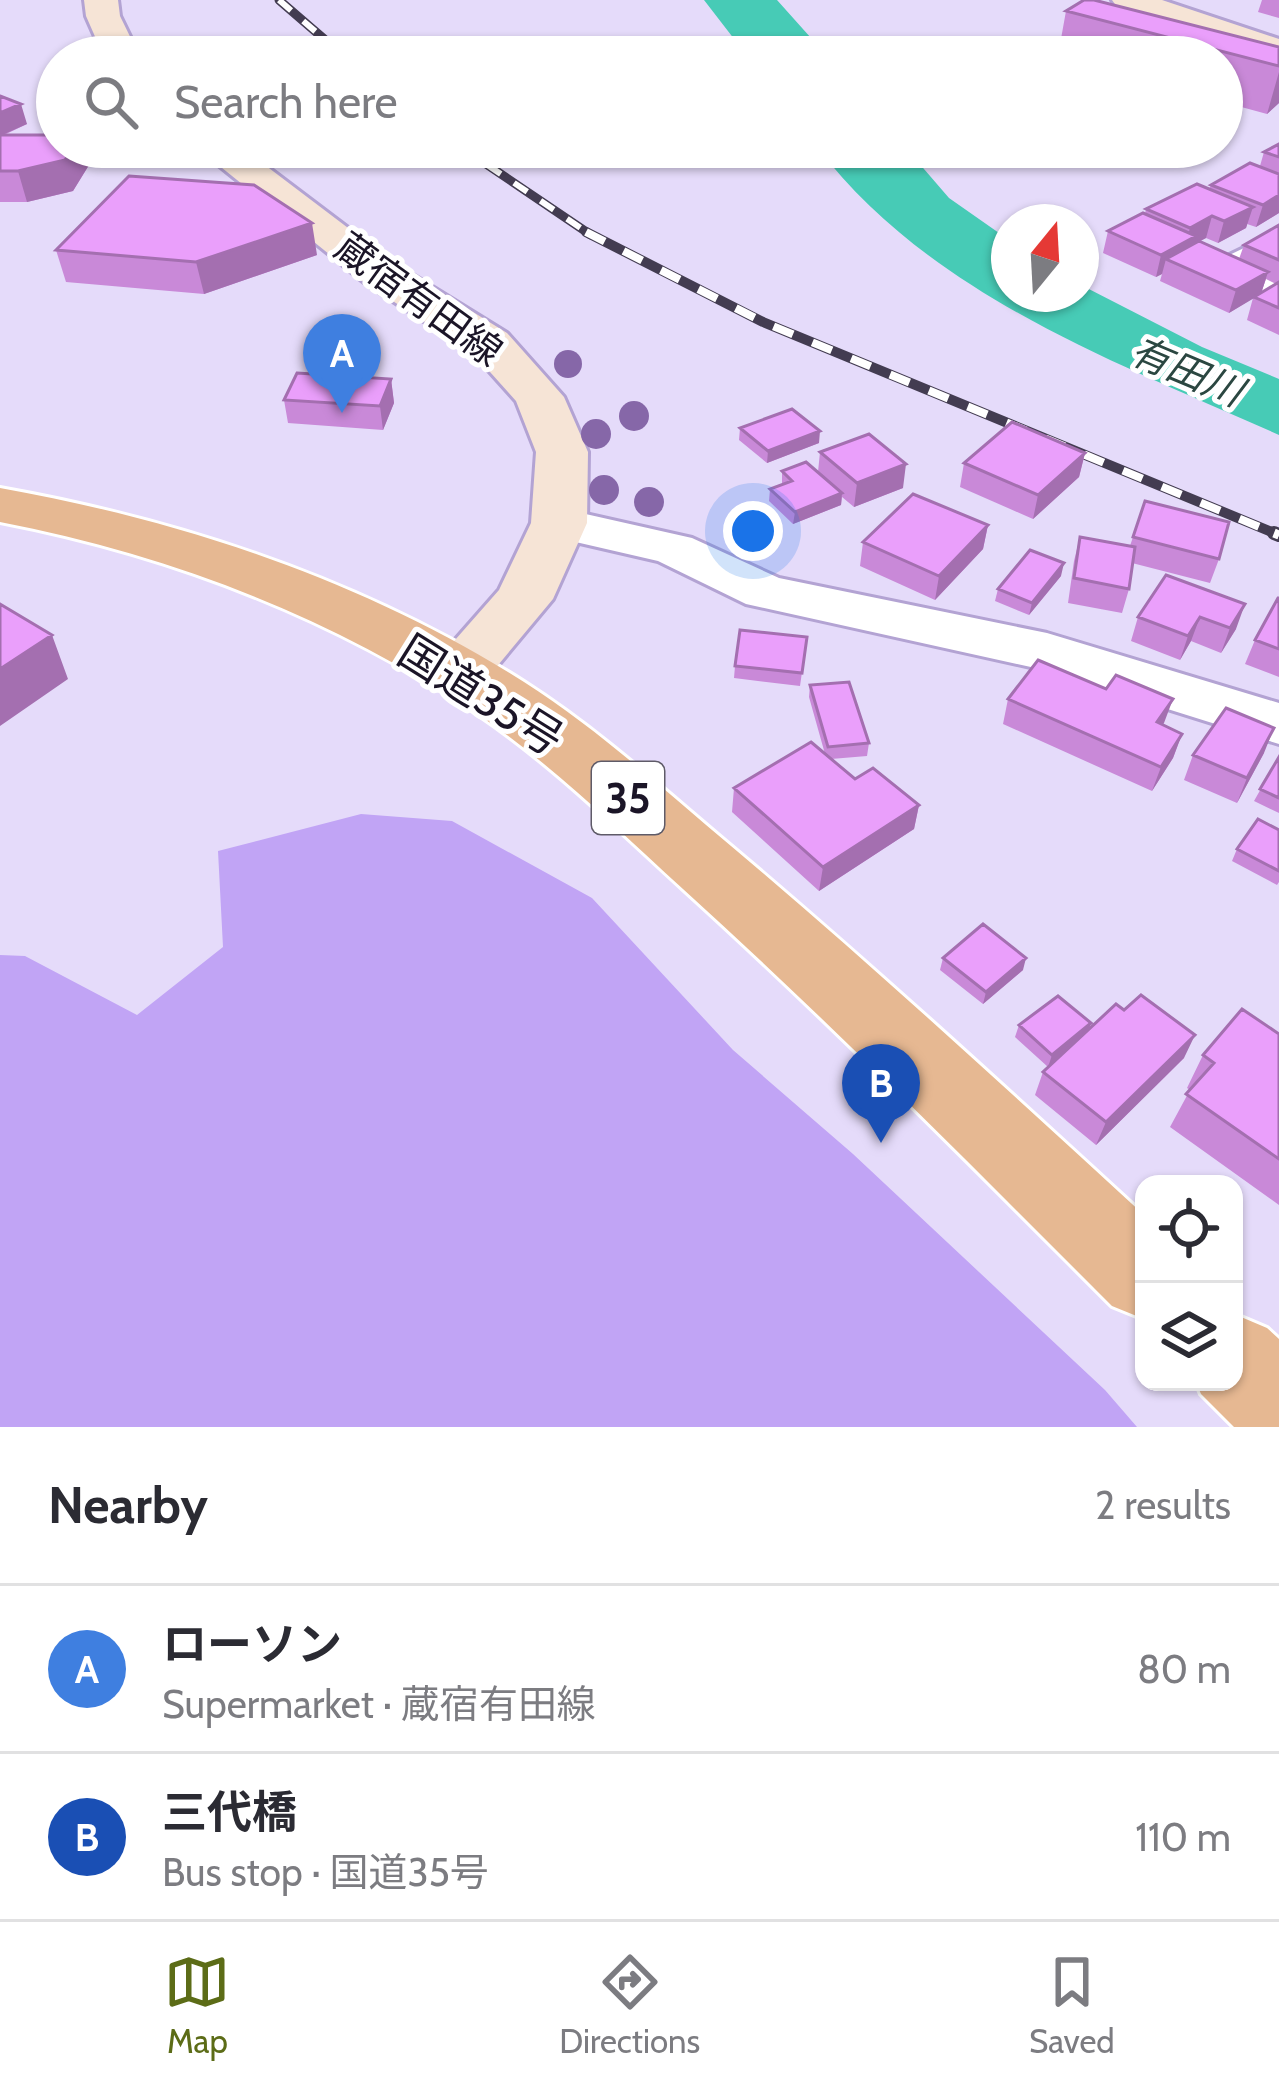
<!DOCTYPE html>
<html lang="en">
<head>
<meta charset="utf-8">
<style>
  body { margin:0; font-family:Cabin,"Noto Sans JP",sans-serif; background:#f2f2f3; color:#2b2b33 }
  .controls { position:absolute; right:36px; bottom:36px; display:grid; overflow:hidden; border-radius:24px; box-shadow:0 3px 9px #0004 }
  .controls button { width:108px; height:108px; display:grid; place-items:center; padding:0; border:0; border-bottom:3px solid #e1e1e2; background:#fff; color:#2b2b33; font:60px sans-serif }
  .compass { position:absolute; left:991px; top:204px; width:108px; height:108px; border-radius:50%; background:#fff; box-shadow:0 3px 9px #0004; rotate:18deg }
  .you { position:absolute; left:753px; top:531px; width:42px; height:42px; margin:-30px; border:9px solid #fff; border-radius:50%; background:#1a73e8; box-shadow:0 0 0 18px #1a73e833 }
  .badge { display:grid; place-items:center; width:78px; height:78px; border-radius:50%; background:#5c6c17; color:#fff; font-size:39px; font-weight:700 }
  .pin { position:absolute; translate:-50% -99px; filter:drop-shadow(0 3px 6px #0008) }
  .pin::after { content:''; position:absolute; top:63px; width:42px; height:36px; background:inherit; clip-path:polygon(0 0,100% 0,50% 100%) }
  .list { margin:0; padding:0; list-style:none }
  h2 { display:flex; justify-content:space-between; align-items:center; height:156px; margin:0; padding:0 48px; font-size:51px }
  h2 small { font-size:39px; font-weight:400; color:#7c7c81 }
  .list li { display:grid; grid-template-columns:78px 1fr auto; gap:36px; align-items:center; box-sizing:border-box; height:168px; padding:0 48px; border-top:3px solid #e1e1e2 }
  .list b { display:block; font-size:45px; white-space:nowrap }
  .list p { margin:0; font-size:39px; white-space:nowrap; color:#7c7c81 }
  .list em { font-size:39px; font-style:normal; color:#7c7c81 }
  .icon { flex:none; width:66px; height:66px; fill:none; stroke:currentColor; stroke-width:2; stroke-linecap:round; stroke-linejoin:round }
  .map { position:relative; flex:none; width:1279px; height:1427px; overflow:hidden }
  .search { position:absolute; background:#fff; box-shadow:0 3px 9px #0004; left:36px; right:36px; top:36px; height:132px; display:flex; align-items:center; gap:30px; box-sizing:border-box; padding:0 42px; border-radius:66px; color:#7c7c81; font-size:45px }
  .sheet { height:492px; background:#fff }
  nav { display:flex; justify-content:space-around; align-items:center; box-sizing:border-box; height:168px; border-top:3px solid #e1e1e2; background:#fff; font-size:33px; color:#7c7c81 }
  nav a { display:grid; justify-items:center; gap:6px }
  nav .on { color:#5c6c17 }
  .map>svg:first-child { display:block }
  .green { fill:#c1a4f5 }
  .water { fill:#47cbb6 }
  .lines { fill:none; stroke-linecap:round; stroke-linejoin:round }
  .minor-casing { stroke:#b3a3d3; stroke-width:6 }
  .tertiary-casing { stroke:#b3a3d3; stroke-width:6 }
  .secondary-casing { stroke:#b3a3d3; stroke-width:6 }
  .trunk-casing { stroke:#fff; stroke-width:6 }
  .minor { fill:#fff; fill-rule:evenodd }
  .tertiary { fill:#fff; fill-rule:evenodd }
  .secondary { fill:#f6e4d6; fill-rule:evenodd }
  .trunk { fill:#e6b892; fill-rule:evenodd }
  .rail-far2-casing { stroke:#433c51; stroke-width:9 }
  .rail-far1-casing { stroke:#433c51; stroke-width:10 }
  .rail-casing { stroke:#433c51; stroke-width:14 }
  .rail-far2 { stroke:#fff; stroke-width:6; stroke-dasharray:16; stroke-linecap:butt }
  .rail-far1 { stroke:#fff; stroke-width:8; stroke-dasharray:21; stroke-linecap:butt }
  .rail { stroke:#fff; stroke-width:9; stroke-dasharray:27; stroke-linecap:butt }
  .tree { fill:#8667a8 }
  .wall { fill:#c989d8; fill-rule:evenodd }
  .shaded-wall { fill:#a46fb0 }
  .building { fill:#ea9ffb; stroke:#a46fb0; stroke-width:3 }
  .labels { text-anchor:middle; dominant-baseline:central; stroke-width:10; stroke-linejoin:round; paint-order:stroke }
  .far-street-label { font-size:39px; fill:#1b1527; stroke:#fff }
  .far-water-label { font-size:39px; font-style:italic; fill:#2b4741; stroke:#fff }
  .shield { fill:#fff; stroke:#5f5b68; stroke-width:3 }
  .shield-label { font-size:42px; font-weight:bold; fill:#1b1527 }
  .street-label { font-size:45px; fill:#1b1527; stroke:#fff }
</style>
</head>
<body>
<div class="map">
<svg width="1279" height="1427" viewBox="0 0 1279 1427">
  <rect width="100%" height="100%" fill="#e5dbfa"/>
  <path class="green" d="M361,814l91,7 140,77 141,152 120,104 252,236 32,37h-1137v-472l25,1 112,59 86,-68 -5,-96z"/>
  <path class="water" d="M704,0h73l51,57h-80z
    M817,147h88l44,51 60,42v54h72v-9l121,62 77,32v56c-165,-74 -349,-140 -462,-288z"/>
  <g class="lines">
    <defs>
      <path id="minor" d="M1279,231v22l-26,14 26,11v22l-62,-25 -5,-7 5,-7z"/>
      <path id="tertiary" d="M559,508l133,30 87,40 268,55 232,70v41l-239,-75 -294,-65 -88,-43 -117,-27 -7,-11 7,-11z"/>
      <path id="secondary" d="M84,0h34l2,16 20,41h-36l-18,-41z
        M1112,0h50l117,39v23l-162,-55z
        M196,147h45l156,118 110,68 57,64 24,55 -1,71 -34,76 -74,89 -22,6 -22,-6 -9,-15 73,-83 32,-67 5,-71 -20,-51 -43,-48 -108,-70z"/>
      <path id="trunk" d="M0,488c185,33 364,93 524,194 75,48 139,107 207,164 141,119 277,244 413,369v104l-32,-13c-141,-141 -281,-283 -429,-417 -67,-61 -131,-125 -207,-176 -145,-96 -305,-158 -476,-191z
        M1234,1314l33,14 12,11v88h-45l-33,-33 -5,-12h38z"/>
    </defs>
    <use href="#minor" class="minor-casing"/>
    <use href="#tertiary" class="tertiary-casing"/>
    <use href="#secondary" class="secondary-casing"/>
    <use href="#trunk" class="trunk-casing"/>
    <use href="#minor" class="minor"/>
    <use href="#tertiary" class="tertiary"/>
    <use href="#secondary" class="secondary"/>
    <use href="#trunk" class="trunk"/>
    <defs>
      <path id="rail-far2" d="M279,0l66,57
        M461,147l130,88"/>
      <path id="rail-far1" d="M586,232l177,90 516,213"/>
      <path id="rail" d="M1274,533l5,2"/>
    </defs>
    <use href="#rail-far2" class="rail-far2-casing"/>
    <use href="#rail-far1" class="rail-far1-casing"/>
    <use href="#rail" class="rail-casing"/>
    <use href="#rail-far2" class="rail-far2"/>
    <use href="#rail-far1" class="rail-far1"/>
    <use href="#rail" class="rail"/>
  </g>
  <g class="tree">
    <circle cx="568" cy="364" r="14"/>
    <circle cx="634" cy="416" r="15"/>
    <circle cx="596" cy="434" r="15"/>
    <circle cx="604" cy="490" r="15"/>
    <circle cx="649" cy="502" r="15"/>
  </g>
  <path class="wall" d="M1262,0h17v18l-21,-6z
    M1066,11l213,36v56l-12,11 -33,-9 -12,41v-89h-224l1,-5 60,-2z
    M0,96l27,28 -23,11 85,30 -16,26 -46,11h-27z
    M1279,144v69l-23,14 -9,-3 -1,4 -28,15 -12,-5 -6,3 39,18 5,-14 35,-20v110l-32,-15 6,-22 -24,15 -69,-32 2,-7 -6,3 -53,-24 5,-22 37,-17 1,-5 63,-20 2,-4 49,-19 4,-14zM1266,279l10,5 -15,9z
    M1160,147h61l-18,12z
    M56,250l261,5 -113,39 -138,-12z
    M391,379l3,24 -11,27 -95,-7 -4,-23z
    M740,428l79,15 -52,20 -28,-23z
    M820,452l83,36 -49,19 -12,-10 -1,8 -48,19 -24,-23 1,-12 12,-4v-14l36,1z
    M1085,453l-6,24 -46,42 -73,-32 4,-24z
    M1145,501l74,58 -9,24 -78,-20 -3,26 -7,24 -54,-10 6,-42 6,-24 50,9z
    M988,525l-5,24 -48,51 -75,-34 3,-24z
    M1166,575l70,54 -15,24 -30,-12 -11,19 -49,-19 7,-24z
    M1061,576l-32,39 -34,-14 3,-12z
    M1279,598v79l-34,-13 10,-24z
    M807,637l-7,49 -66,-8 1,-12z
    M810,685l59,58 -2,13 -36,3 24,20 64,26 -5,24 -95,62 -87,-79 2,-24 91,-34 -16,-57z
    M1008,699l155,26 19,9 -9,24 -21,33 -149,-67z
    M1264,753l-27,50 -53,-23 9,-25z
    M1279,757v56l-25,-12z
    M1279,830v52l-2,3 -45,-24 5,-12z
    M943,958l80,12 -40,34 -43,-34z
    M1091,1023l-2,6 95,29 -88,87 -61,-50 8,-23 5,-5 -33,-30 4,-12z
    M1279,1034v171l-109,-78 20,-37 -3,-2 16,-33z"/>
  <path class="shaded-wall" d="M1279,72v31l-12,11z
    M1236,98l-14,48v-39z
    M21,104l6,20 -27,12v-23z
    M73,147h11l5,18 -16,26 -46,11 -9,-31z
    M1207,147h14l-18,12z
    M1279,195v18l-23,14 7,-22z
    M1253,207l-7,21 -28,15 6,-22z
    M1212,216l-6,22 -40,21 -4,15 -6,3 5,-22 25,-13 4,-14z
    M312,223l5,32 -113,39 -8,-32z
    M1268,272l-7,22 -32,19 7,-23z
    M391,379l3,24 -11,27 -3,-24z
    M820,431l-1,12 -52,20 1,-12z
    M1085,453l-6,24 -46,42 5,-24z
    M906,464l-3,24 -49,19 3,-24z
    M842,493l-1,12 -48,19 2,-12z
    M988,525l-5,24 -48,51 4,-24z
    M1064,563l-3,13 -32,39 3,-12z
    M1245,604l-9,25 -15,24 9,-25z
    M1200,617l-9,24 -11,19 8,-24z
    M52,635l16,44 -68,47v-57z
    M1173,699l-9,24 -16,24 9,-25z
    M1274,728l-10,25 -27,50 10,-25z
    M1182,734l-9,24 -21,33 9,-24z
    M919,805l-5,24 -95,62 4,-24z
    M1026,958l-3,12 -40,34 3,-12z
    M1091,1023l-4,12 -39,32 4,-12z
    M1195,1035l-11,23 -88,87 10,-23z"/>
  <path class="building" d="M1084,0h10l185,47v19l-213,-55z
    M1018,39l66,18h-68l-17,-5z
    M1222,94l14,4 -14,9z
    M0,96l21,8 -21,9z
    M0,135h57v12h16l-8,13 -47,11h-18z
    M1279,144v13l-15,-5z
    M1250,163l29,11v21l-16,10 -52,-20z
    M129,176l125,9 58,38 -116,39 -140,-12z
    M1197,184l56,23 -29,14 -12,-5 -22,12 -44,-19z
    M1143,213l53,23 -35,19 -53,-24z
    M1279,225v35l-35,-15z
    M1199,241l69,31 -32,18 -70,-31z
    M1279,282v26l-25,-11z
    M297,373l94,6 -11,27 -96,-6z
    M792,409l28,22 -52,20 -28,-23z
    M1012,422l73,31 -47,42 -74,-32z
    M869,434l37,30 -49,19 -37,-31z
    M806,462l36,31 -47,19 -25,-23 22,-8 -10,-10z
    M913,494l75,31 -49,51 -76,-34z
    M1145,501l84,21 -10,37 -86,-22z
    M1080,537l55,10 -6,42 -55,-11z
    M1030,550l34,13 -32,40 -34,-14z
    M1166,575l79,29 -15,24 -30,-11 -12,19 -50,-19z
    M1278,598h1v51l-24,-9z
    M0,604l52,31 -52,34z
    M740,630l67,7 -5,36 -67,-7z
    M1038,660l68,29 10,-14 57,24 -16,23 25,12 -21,33 -153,-68z
    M849,682l20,61 -41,4 -18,-62z
    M1226,708l48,20 -27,50 -54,-23z
    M811,742l44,37 18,-11 46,37 -96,62 -89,-79z
    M1279,757v41l-19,-9z
    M1258,819l21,11v41l-42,-22z
    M983,924l43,34 -40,34 -43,-34z
    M1141,995l54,40 -89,87 -63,-50 73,-68 8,6z
    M1058,996l33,27 -39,32 -33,-30z
    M1242,1009l37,25v125l-93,-65 28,-31 -11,-8z"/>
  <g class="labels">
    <g class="far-street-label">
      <text transform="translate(419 299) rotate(36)">蔵宿有田線</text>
    </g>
    <g class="far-water-label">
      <text transform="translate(1187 371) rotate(23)">有田川</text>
    </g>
    <rect class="shield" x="592" y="762" width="72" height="72" rx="9"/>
    <g class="shield-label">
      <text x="628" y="798">35</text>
    </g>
    <g class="street-label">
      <text transform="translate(481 695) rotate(32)">国道35号</text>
    </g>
  </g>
</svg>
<div class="controls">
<button><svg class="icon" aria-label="locate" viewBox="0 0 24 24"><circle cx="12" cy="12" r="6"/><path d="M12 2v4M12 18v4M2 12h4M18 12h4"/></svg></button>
<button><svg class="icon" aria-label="layers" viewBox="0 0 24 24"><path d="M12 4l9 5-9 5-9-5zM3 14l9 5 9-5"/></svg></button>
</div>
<svg class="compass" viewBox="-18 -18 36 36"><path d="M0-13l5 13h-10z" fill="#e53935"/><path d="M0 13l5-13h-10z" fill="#7c7c81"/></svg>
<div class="you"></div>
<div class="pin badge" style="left:342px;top:413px;background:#3f7fe0">A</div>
<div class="pin badge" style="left:881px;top:1143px;background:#1a4fb4">B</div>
<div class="search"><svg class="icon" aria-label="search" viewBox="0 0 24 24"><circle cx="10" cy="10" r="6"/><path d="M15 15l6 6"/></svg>Search here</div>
</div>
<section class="sheet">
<h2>Nearby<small>2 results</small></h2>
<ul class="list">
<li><span class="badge" style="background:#3f7fe0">A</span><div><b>ローソン</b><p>Supermarket · 蔵宿有田線</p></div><em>80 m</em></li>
<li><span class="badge" style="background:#1a4fb4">B</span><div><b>三代橋</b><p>Bus stop · 国道35号</p></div><em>110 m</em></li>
</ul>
</section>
<nav>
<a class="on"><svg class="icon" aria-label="map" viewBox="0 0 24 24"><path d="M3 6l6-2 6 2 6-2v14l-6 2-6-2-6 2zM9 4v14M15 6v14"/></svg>Map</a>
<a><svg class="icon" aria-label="directions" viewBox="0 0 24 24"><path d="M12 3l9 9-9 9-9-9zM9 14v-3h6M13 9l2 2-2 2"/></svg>Directions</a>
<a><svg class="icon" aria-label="saved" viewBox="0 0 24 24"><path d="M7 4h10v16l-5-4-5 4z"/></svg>Saved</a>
</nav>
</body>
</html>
